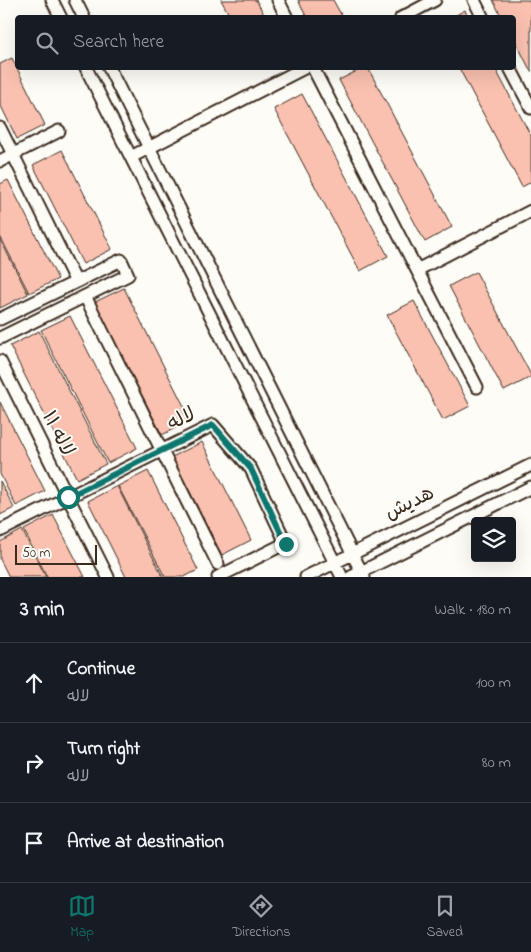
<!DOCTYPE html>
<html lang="en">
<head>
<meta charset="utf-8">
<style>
  body { margin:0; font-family:"Indie Flower","Playpen Sans Arabic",sans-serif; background:#242831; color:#f1f3f6 }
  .controls { position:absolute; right:15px; bottom:15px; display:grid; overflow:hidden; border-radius:5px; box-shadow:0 5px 20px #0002 }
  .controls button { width:45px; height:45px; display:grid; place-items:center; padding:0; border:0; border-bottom:1px solid #363941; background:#171b24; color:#f1f3f6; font:25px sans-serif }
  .scale { position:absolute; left:15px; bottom:12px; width:82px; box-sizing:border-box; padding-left:5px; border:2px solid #3b2a1e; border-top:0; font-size:14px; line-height:18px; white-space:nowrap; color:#3b2a1e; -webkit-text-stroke:4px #fdfcf7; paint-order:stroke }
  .stop { position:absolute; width:15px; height:15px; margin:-11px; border:4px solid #0f766e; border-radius:50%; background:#fff }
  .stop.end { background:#0f766e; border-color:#fff; box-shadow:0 1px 5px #0008 }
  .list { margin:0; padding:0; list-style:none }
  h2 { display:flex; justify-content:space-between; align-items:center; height:65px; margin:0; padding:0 20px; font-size:21px }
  h2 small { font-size:16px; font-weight:400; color:#9ea1a6 }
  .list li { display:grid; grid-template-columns:32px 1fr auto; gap:15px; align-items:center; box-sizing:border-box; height:80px; padding:0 20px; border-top:1px solid #363941 }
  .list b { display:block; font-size:19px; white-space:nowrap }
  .list p { margin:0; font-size:16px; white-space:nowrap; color:#9ea1a6 }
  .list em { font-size:16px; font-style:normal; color:#9ea1a6 }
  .icon { flex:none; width:28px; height:28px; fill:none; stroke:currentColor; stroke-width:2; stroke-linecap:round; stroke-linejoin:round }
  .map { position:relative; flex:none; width:531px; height:577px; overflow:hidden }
  .search { position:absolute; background:#171b24; box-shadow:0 5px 20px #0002; left:15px; right:15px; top:15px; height:55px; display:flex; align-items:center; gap:12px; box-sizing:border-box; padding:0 18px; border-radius:5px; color:#9ea1a6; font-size:19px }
  .sheet { height:305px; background:#171b24 }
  nav { display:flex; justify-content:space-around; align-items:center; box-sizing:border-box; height:70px; border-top:1px solid #363941; background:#171b24; font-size:14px; color:#9ea1a6 }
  nav a { display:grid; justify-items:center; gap:2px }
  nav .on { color:#0f766e }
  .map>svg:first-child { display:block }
  .building { fill:#fac1b0; stroke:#3b2a1e }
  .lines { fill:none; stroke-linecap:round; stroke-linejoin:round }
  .minor-casing { stroke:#3b2a1e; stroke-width:15 }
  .minor { stroke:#fdfcf7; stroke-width:11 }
  .route { stroke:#0f766e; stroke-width:6 }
  .labels { text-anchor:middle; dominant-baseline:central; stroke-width:4; stroke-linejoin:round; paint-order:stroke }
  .street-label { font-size:20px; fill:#3b2a1e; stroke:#fdfcf7 }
</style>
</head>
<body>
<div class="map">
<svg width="531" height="577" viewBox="0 0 531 577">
  <rect width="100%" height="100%" fill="#fdfcf7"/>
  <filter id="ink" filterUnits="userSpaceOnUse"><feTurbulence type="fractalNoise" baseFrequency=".02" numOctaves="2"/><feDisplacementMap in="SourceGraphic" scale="10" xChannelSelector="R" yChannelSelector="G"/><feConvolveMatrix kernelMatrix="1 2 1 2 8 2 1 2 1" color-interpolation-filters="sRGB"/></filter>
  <g filter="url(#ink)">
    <path class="building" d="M221,0h35l10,18h-35z
      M298,0h35l10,18h-36z
      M493,0h36l2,4v68l-17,-34v-20h-12z
      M465,10l3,8h-17z
      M12,58l33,67 -28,14 -17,-35v-40z
      M363,68h5l84,159 -27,15 -86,-162z
      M459,68h36l36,68v46l-9,5z
      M302,94l86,162 -28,15 -86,-162z
      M62,150l50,99 -29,15 -50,-99z
      M8,180l50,99 -29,14 -29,-57v-52z
      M0,239l28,55 -28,14z
      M476,272l55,103v2l-27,14 -55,-105z
      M124,288l67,132 -29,15 -67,-133z
      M414,301l56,105 -27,14 -56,-105z
      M70,316l67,132 -29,15 -67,-133z
      M39,331l67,133 -29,15 -67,-133z
      M0,402l45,89 -29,15 -16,-32z
      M202,442l49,98 -29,15 -50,-98z
      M148,471l50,99 -14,7h-19l-47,-91z
      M0,481l14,27 -14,7z
      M117,486l46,91h-37l-38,-76z
      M53,515l32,62h-38l-23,-47z
      M22,530l24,47h-37l-9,-18v-17z"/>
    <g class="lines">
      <defs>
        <path id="minor" d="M52,0l9,18
          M75,0l9,18
          M278,0l9,18
          M474,0l9,18
          M401,18l34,-18
          M86,68l256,509
          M109,68l255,509
          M313,68l164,319
          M510,68l21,40
          M0,128l76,154
          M131,157l173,-89
          M0,161l59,-30
          M417,270l114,-59
          M85,296l133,268
          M0,319l121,-59 7,15 -128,63
          M0,361l108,216
          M0,531l213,-106 38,44 35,74 -68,34
          M306,577l225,-112
          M351,577l180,-90"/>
      </defs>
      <use href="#minor" class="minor-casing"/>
      <use href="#minor" class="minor"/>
    </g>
  </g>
  <g class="lines" filter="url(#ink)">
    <path class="route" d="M68,497l145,-72 38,44 35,75"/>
  </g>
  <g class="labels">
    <g class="street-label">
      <text transform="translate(182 420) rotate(-26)">لاله</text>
      <text transform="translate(57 434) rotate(63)">لاله ۱۱</text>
      <text transform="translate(410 504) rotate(-26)">هدیش</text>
    </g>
  </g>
</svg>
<div class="controls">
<button><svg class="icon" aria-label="layers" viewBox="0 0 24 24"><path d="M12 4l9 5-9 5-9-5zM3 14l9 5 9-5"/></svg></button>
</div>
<div class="scale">50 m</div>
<div class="stop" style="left:68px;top:497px"></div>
<div class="stop end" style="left:286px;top:544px"></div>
<div class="search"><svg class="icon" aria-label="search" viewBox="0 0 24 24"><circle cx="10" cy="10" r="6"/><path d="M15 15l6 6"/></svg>Search here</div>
</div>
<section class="sheet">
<h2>3 min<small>Walk · 180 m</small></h2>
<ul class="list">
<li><svg class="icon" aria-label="ahead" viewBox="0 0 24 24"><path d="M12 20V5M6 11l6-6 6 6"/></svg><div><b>Continue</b><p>لاله</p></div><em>100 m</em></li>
<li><svg class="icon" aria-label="right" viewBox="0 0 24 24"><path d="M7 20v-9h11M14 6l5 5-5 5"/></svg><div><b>Turn right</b><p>لاله</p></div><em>80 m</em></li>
<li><svg class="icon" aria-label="arrive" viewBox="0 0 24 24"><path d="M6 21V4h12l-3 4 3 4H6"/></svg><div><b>Arrive at destination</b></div></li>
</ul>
</section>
<nav>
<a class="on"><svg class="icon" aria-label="map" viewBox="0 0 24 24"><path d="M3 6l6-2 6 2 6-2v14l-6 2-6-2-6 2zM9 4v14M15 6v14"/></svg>Map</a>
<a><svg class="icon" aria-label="directions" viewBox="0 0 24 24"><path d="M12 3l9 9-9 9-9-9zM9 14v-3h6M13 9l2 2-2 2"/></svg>Directions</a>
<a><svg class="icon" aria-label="saved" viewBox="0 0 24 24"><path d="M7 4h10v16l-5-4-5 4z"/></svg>Saved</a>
</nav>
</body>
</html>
